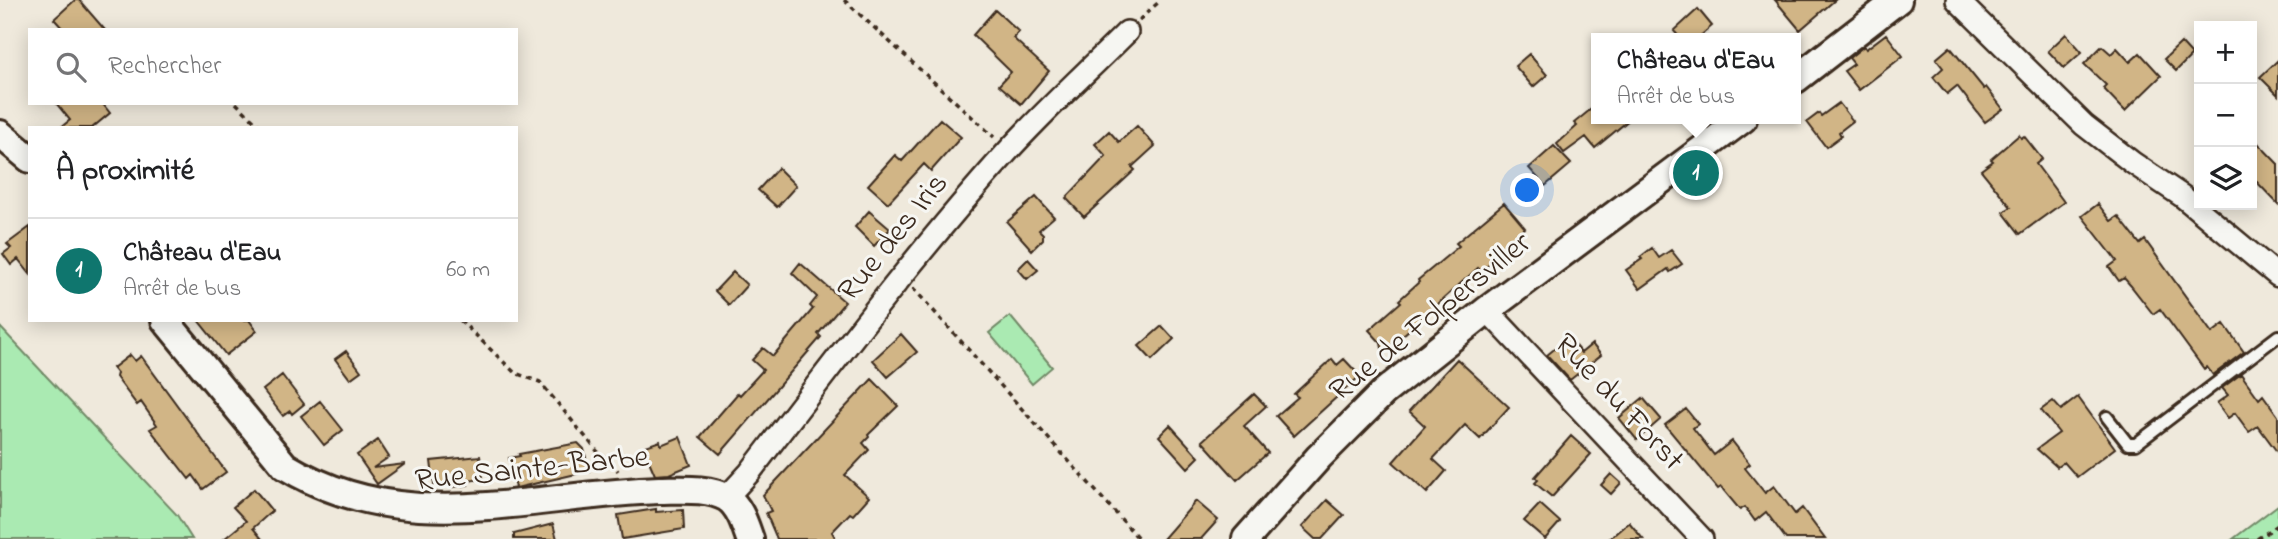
<!DOCTYPE html>
<html lang="fr">
<head>
<meta charset="utf-8">
<style>
  body { margin:0; font-family:"Indie Flower",sans-serif; background:#f2f2f2; color:#202124 }
  .controls { position:absolute; right:21px; top:21px; display:grid; overflow:hidden; border-radius:0px; box-shadow:0 4px 18px #0003 }
  .controls button { width:63px; height:63px; display:grid; place-items:center; padding:0; border:0; border-bottom:2px solid #e0e0e0; background:#fff; color:#202124; font:35px sans-serif }
  .you { position:absolute; left:1528px; top:191px; width:24px; height:24px; margin:-18px; border:5px solid #fff; border-radius:50%; background:#1a73e8; box-shadow:0 0 0 10px #1a73e833 }
  .badge { display:grid; place-items:center; width:46px; height:46px; border-radius:50%; background:#0f766e; color:#fff; font-size:23px; font-weight:700 }
  .pin { position:absolute; translate:-50% -50%; border:4px solid #fff; box-shadow:0 2px 7px #0006 }
  .popup { position:absolute; left:1591px; top:33px; width:210px; height:91px; box-sizing:border-box; display:grid; place-content:center; border-radius:0px; background:#fff; filter:drop-shadow(0 2px 5px #0005); font-size:23px; white-space:nowrap; color:#757577 }
  .popup b { font-size:26px; color:#202124 }
  .popup::after { content:''; position:absolute; left:50%; top:100%; margin-left:-14px; border:14px solid transparent; border-top-color:#fff }
  .list { margin:0; padding:0; list-style:none }
  h2 { display:flex; justify-content:space-between; align-items:center; height:91px; margin:0; padding:0 28px; font-size:30px }
  h2 small { font-size:23px; font-weight:400; color:#757577 }
  .list li { display:grid; grid-template-columns:46px 1fr auto; gap:21px; align-items:center; box-sizing:border-box; height:105px; padding:0 28px; border-top:2px solid #e0e0e0 }
  .list b { display:block; font-size:26px; white-space:nowrap }
  .list p { margin:0; font-size:23px; white-space:nowrap; color:#757577 }
  .list em { font-size:23px; font-style:normal; color:#757577 }
  .icon { flex:none; width:38px; height:38px; fill:none; stroke:currentColor; stroke-width:2; stroke-linecap:round; stroke-linejoin:round }
  .map { position:relative; flex:none; width:2278px; height:539px; overflow:hidden }
  .search { position:absolute; background:#fff; box-shadow:0 4px 18px #0003; left:28px; top:28px; width:490px; height:77px; display:flex; align-items:center; gap:18px; box-sizing:border-box; padding:0 24px; border-radius:0px; color:#757577; font-size:26px }
  .panel { position:absolute; background:#fff; box-shadow:0 4px 18px #0003; left:28px; top:126px; width:490px; height:196px; border-radius:0px }
  .map>svg:first-child { display:block }
  .green { fill:#aaeab2; stroke:#728a68; stroke-width:2 }
  .building { fill:#d1b586; stroke:#3b2a1e; stroke-width:2 }
  .lines { fill:none; stroke-linecap:round; stroke-linejoin:round }
  .service-casing { stroke:#3b2a1e; stroke-width:16 }
  .minor-casing { stroke:#3b2a1e; stroke-width:26 }
  .tertiary-casing { stroke:#3b2a1e; stroke-width:32 }
  .path { stroke:#3b2a1e; stroke-width:3.5; stroke-dasharray:5 5; stroke-linecap:butt }
  .service { stroke:#f6f6f2; stroke-width:10 }
  .minor { stroke:#f6f6f2; stroke-width:21 }
  .tertiary { stroke:#f6f6f2; stroke-width:26 }
  .labels { text-anchor:middle; dominant-baseline:central; stroke-width:6; stroke-linejoin:round; paint-order:stroke }
  .street-label { font-size:32px; fill:#3b2a1e; stroke:#f6f6f2 }
</style>
</head>
<body>
<div class="map">
<svg width="2278" height="539" viewBox="0 0 2278 539">
  <rect width="100%" height="100%" fill="#efe9dc"/>
  <filter id="ink" filterUnits="userSpaceOnUse"><feTurbulence type="fractalNoise" baseFrequency=".0143" numOctaves="2"/><feDisplacementMap in="SourceGraphic" scale="14" xChannelSelector="R" yChannelSelector="G"/><feConvolveMatrix kernelMatrix="1 2 1 2 8 2 1 2 1" color-interpolation-filters="sRGB"/></filter>
  <g filter="url(#ink)">
    <path class="green" d="M1010,316l42,51 -20,17 -43,-51z
      M0,327l177,188 15,24h-192z
      M2278,505v34h-45z"/>
    <path class="building" d="M75,0h4l26,30h-41l-10,-11z
      M1775,0h60l-35,30z
      M1698,9l14,17 -14,12h-18l-6,-7z
      M995,10l24,22 -6,6 36,33 -28,33 -22,-19 12,-13 -38,-37z
      M1886,34l17,22 -44,34 -15,-19 10,-7 -5,-6 15,-12 2,3z
      M2066,34l16,18 -18,16 -16,-17z
      M2181,43l11,12 -16,16 -12,-12z
      M2102,46l9,8 6,-6 13,14 10,-9 21,23 -36,35 -22,-23 3,-3 -22,-21z
      M1950,47l34,42 2,-2 17,22 -18,13 -28,-36 -10,8 -14,-17 10,-9 -7,-9z
      M1529,54l18,21 -14,12 -18,-21z
      M2278,60v35l-18,-18z
      M56,103h46l8,10 -18,15h-32l10,-8z
      M1839,103l14,18 -14,11 2,4 -15,11 -19,-25 12,-9 2,3z
      M1596,105v14h34l-35,29 -9,-11 -22,16 -7,-9 20,-18 -3,-3z
      M940,119l21,18 -30,34 -7,-7 -36,39 -20,-18 27,-30 7,6z
      M1137,126l18,20 -23,21 3,3 -51,47 -18,-19 40,-42 -11,-12 14,-13 10,11z
      M2019,135l2,3 3,-2 18,23 -6,5 28,38 -44,32 -17,-22 8,-5 -30,-37 12,-9 -2,-2z
      M2252,137l26,27v40l-26,-27z
      M1554,146l17,18 -26,22 -16,-18z
      M778,168l18,18 -19,21 -19,-17z
      M1036,197l18,20 -15,13 4,4v5l-11,11 -25,-28z
      M1504,203l21,25 -8,7 4,4 -40,32 -3,-3 -95,85 -2,-10 -12,-13 32,-28 -2,-2 20,-18 -1,-2 41,-34 -3,-3z
      M2098,204l13,17 7,-5 22,28 5,-4 67,93 12,-9 20,28 -31,23 -6,-8 -3,2 -44,-60 -7,5 -22,-28 -7,-8 -5,3 -10,-14 8,-6 -35,-45z
      M869,211l21,18 -16,17 -19,-19z
      M30,227v47l-12,-15 -7,6 -8,-11 8,-6 -4,-4z
      M1652,248l7,10 12,-8 11,14 -12,8 -2,-3 -28,20 -14,-19 16,-11 -2,-2z
      M1028,259l10,11 -11,9 -9,-10z
      M800,263l45,39 -27,32 3,3 -101,117 -20,-17 38,-44 2,2 23,-25 -11,-10 11,-12 10,8 40,-47 -3,-3 7,-9 -25,-24z
      M733,272l14,13 -18,20 -14,-14z
      M198,320h51l8,11 -31,24z
      M1162,326l12,13 -22,21 -13,-14z
      M901,334l16,18 -29,25 -15,-17z
      M1568,338l13,15 11,-9 9,11 -31,25 -23,-25z
      M346,351l15,20 -11,8 -15,-20z
      M130,355l5,6 6,-5 85,116 -23,17 -10,-14 -4,4 -39,-50 7,-4 -16,-23 -4,3 -21,-28 1,-4 -4,-5z
      M1332,359l5,6 7,-6 16,17 -66,60 -18,-20 22,-19 -4,-3z
      M1457,359l52,48 -29,32 -15,-14 -32,34 13,12 -19,22 -34,-31 32,-36 -16,-15z
      M2241,374l18,25 4,-4 15,21v37l-20,-27 -9,6 -14,-19 -7,5 -11,-15 11,-8 -6,-7z
      M282,375l22,29 -12,10 -2,-3 -7,5 -20,-26z
      M872,379l26,27 -30,29 1,2 -6,6 6,7 -24,25 24,22 -16,18 -3,-2 -18,19 4,7h-59l-11,-26 5,-2 -8,-16z
      M1254,394l12,12 -22,20 24,27 -31,27 -35,-39z
      M2078,397l37,51 -38,29 -13,-15 -7,5 -20,-18 22,-16 -18,-23 12,-9 8,9z
      M1643,398l18,21 -24,21 -18,-22z
      M320,401l23,29 -19,15 -23,-29z
      M1686,409l12,15 -5,4 21,27 18,-14 18,23 -5,4 20,25 9,-7 21,28 7,-6 23,31h-39l-20,-27 -11,9 -10,-14 -5,3 -19,-23 -3,2 -53,-64z
      M1170,425l29,32 -11,11 -29,-32z
      M1571,436l20,18 -39,43 -17,-14 3,-3 -3,-3z
      M680,437l11,28 -22,9 -14,1 -12,-28 17,-6 1,4z
      M378,440l11,17 -16,11 32,-4 -28,20 -20,-29z
      M578,443l6,6 5,22 -73,17 -7,-30 11,-2 -1,-2z
      M480,456l3,23 -16,2 1,4 -16,2v-4l-18,2 -3,-24z
      M1611,474l10,9 -10,11 -10,-9z
      M254,489l18,22 -19,17 9,11h-38l22,-18 -13,-14z
      M1327,500l17,15 -22,24h-7l-13,-12z
      M1196,501l22,19 -17,19h-38z
      M1540,504l20,18 -15,17 -21,-18z
      M656,509v3l27,-2 1,19 -62,10 -4,-24z
      M1629,522l14,17h-34z
      M553,524l4,15h-43v-5z"/>
    <g class="lines">
      <defs>
        <path id="service" d="M2107,417l21,27h8l142,-108"/>
        <path id="minor" d="M1957,0l127,125 49,38 49,33 96,80
          M1487,310l215,229
          M726,498l24,-26c83,-108 165,-218 257,-320 38,-42 80,-80 120,-120"/>
        <path id="tertiary" d="M1796,79l102,-79
          M0,134l30,25
          M165,320l120,146c120,73 240,29 374,24 21,0 49,-3 68,8 13,9 18,27 23,41
          M1246,539l73,-82 65,-65 103,-82 256,-191"/>
      </defs>
      <use href="#service" class="service-casing"/>
      <use href="#minor" class="minor-casing"/>
      <use href="#tertiary" class="tertiary-casing"/>
      <path class="path" d="M844,0l150,137
        M1139,20l22,-20
        M236,103l26,25
        M913,288l226,251
        M460,320l55,53 25,9 58,70 14,11 6,8
        M2257,539l21,-14"/>
      <use href="#service" class="service"/>
      <use href="#minor" class="minor"/>
      <use href="#tertiary" class="tertiary"/>
    </g>
  </g>
  <g class="labels">
    <g class="street-label">
      <text transform="translate(894 238) rotate(-51)">Rue des Iris</text>
      <text transform="translate(1431 318) rotate(-39)">Rue de Folpersviller</text>
      <text transform="translate(1618 403) rotate(47)">Rue du Forst</text>
      <text transform="translate(532 470) rotate(-6)">Rue Sainte-Barbe</text>
    </g>
  </g>
</svg>
<div class="controls">
<button>+</button>
<button>−</button>
<button><svg class="icon" aria-label="layers" viewBox="0 0 24 24"><path d="M12 4l9 5-9 5-9-5zM3 14l9 5 9-5"/></svg></button>
</div>
<div class="you"></div>
<div class="pin badge" style="left:1696px;top:173px">1</div>
<div class="popup"><b>Château d'Eau</b>Arrêt de bus</div>
<div class="search"><svg class="icon" aria-label="search" viewBox="0 0 24 24"><circle cx="10" cy="10" r="6"/><path d="M15 15l6 6"/></svg>Rechercher</div>
<section class="panel">
<h2>À proximité<small></small></h2>
<ul class="list">
<li><span class="badge">1</span><div><b>Château d'Eau</b><p>Arrêt de bus</p></div><em>60 m</em></li>
</ul>
</section>
</div>
</body>
</html>
